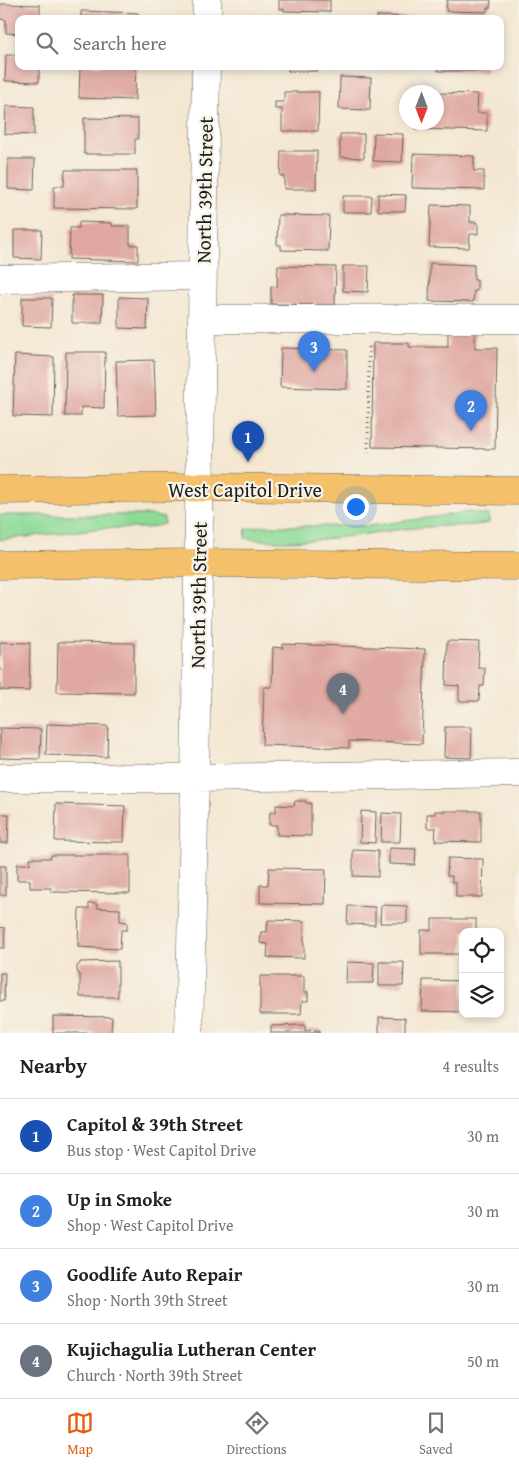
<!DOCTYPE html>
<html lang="en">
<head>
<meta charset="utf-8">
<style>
  body { margin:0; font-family:"Gentium Book Plus",serif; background:#f6f6f6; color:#202124 }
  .controls { position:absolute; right:15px; bottom:15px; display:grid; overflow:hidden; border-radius:10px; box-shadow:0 2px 8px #0003 }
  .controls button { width:45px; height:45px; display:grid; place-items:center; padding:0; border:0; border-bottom:1px solid #e0e0e0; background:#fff; color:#202124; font:25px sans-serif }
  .compass { position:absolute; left:399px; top:85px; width:45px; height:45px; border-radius:50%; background:#fff; box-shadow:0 2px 8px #0003; rotate:180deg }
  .you { position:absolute; left:355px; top:506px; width:18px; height:18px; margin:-12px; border:4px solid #fff; border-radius:50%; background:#1a73e8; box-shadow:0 0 0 8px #1a73e833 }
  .badge { display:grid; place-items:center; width:32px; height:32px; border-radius:50%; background:#ea580c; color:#fff; font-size:16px; font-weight:700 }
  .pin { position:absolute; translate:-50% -41px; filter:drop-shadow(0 1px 2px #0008) }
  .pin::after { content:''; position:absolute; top:26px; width:18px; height:15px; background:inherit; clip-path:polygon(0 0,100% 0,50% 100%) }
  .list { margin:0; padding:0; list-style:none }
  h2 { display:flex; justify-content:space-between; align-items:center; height:65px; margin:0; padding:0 20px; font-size:21px }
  h2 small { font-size:16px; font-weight:400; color:#757577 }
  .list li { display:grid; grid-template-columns:32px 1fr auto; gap:15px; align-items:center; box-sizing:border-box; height:75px; padding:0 20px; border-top:1px solid #e0e0e0 }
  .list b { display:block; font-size:19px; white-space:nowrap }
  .list p { margin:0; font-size:16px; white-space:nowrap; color:#757577 }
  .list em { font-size:16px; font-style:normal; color:#757577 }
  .icon { flex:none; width:28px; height:28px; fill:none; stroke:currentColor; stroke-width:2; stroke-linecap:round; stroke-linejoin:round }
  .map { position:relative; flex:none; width:519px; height:1033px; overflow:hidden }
  .search { position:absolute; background:#fff; box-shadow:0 2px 8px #0003; left:15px; right:15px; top:15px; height:55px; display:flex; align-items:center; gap:12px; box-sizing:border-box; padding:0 18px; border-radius:10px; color:#757577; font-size:19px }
  .sheet { height:365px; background:#fff }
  nav { display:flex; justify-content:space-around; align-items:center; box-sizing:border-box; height:70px; border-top:1px solid #e0e0e0; background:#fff; font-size:14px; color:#757577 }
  nav a { display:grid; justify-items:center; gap:2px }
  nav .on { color:#ea580c }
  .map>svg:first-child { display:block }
  .green { fill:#8dda97; stroke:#547b5a }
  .building { fill:#dfa8a1 }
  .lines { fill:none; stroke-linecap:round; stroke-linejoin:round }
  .minor-casing { stroke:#68635c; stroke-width:29 }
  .major-casing { stroke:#68635c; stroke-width:29 }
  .path { stroke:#68635c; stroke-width:3; stroke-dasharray:1 4; stroke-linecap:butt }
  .minor { stroke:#fff; stroke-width:28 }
  .major { stroke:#f4c16a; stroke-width:28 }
  .labels { text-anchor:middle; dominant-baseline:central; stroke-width:4.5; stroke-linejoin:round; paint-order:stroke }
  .street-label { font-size:20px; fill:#1c1c1c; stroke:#f7f3e8 }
</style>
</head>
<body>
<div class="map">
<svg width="519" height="1033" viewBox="0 0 519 1033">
  <rect width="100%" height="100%" fill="#f7f3e8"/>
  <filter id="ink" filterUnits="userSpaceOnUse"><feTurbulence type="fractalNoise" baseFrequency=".02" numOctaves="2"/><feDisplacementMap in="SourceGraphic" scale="10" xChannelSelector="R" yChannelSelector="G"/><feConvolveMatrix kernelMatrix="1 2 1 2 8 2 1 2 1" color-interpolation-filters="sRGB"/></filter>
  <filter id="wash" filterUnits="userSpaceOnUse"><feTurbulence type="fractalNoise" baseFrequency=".0096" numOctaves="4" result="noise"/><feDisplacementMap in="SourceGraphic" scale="20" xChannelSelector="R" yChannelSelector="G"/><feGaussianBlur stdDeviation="1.12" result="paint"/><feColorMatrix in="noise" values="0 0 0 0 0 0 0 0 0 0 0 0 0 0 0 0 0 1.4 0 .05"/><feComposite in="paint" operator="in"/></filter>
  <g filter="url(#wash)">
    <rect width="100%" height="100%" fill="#f4e7d2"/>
    <path class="green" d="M469,512l20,3v8c-21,4 -41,2 -61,4 -60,4 -122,21 -183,11l1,-9 17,-3h105z
      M0,515h150l14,3v6l-17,4h-43l-104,12z"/>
    <g id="blocks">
      <path class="building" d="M279,0h51v12l-46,-1v-2h-5z
        M447,0h44l-1,8h-3l-1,4 -40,-1z
        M0,4l40,1v14h-21v15l-13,-1v-13l-6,-1z
        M81,11l57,2 -1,6h-56z
        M377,16l30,1v2h-30z
        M6,55h13v11h20v16l-34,-1z
        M80,66h56l-1,34 -56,-2z
        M288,66h29v5h-29z
        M438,66h48v5h-48z
        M340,77l31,1 -1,32 -31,-1z
        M284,92h35l-1,39h-36v-22h-7v-7h9z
        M436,93l42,1 -1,19h10v18l-72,-2v-7h21z
        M6,106l28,1v28l-29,-1z
        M84,118l54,1v20h-3v15h-51z
        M374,133l29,1 -1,28 -29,-1z
        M340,134h24v24l-24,-1z
        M281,151h36l-1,38h-32v-13h-4z
        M413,154l61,2v15h10v19l-72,-2z
        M8,159h27l-1,31 -26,-1z
        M65,170h72v39l-83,-1v-22h10z
        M378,194l28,1 -1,16h-27z
        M343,196h29l-1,16h-28z
        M431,205l39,1v16l8,1v11h-8l-1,14 -40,-1z
        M278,215l51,1 -1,35 -47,-1v-5h-4z
        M79,222l33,1v3h18v19h8v16l-69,-2 1,-31h9z
        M14,230h28l-1,29 -27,-1z
        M430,263l44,2v15h3v11h-3l-1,11 -44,-1z
        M278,266l58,1 -1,38 -64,-1v-18l6,1z
        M343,266h26l-1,26 -25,-1z
        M72,295h31l-1,28h-30z
        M119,297l29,1 -1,31 -28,-1z
        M22,298h30l-1,29 -29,-1z
        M448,323h27v25h22l-2,101 -123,-2 1,-104h36v4h39z
        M281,348l66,2v39l-67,-2z
        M66,352h39l-1,56 -23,-1v9h-16z
        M15,355l39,2 -1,60 -40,-1z
        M154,360l2,55 -38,1 -2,-55z
        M447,641l32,1 -1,26h7l-1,18h-4l-1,15h-20v-15l-13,-1z
        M0,642l30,1 -1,48 -29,-1z
        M58,642l76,1v50l-77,-1z
        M283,644l142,5 -3,95 -73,-3v7l-87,-3 2,-58h8l1,-40 10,1z
        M47,724l61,2 -1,31 -61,-2z
        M445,727h27l-1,31 -27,-1z
        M0,728l41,1 -1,30 -40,-1z
        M295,801h11v2h5v33l-34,-1v-10h-8l1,-13h6v-7l18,1z
        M56,804l69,2 -1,36 -69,-1z
        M361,811l15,1 -1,31 -15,-1z
        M435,811h46v31l-46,-1 1,-13h-9v-14h8z
        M382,813l19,1 -1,28h-19z
        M0,814h9l-1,29h-8z
        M389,848l27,1 -1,16 -26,-1z
        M353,850l25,1v26l-25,-1z
        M51,855h79v38l-79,-1v-4h-21v-8h-13v-16h13v-6h21z
        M448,858l35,1 -1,38h-26v-15h-4v-6h-5z
        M0,866h6v29h-6z
        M269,868l57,1 -1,35 -65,-1v-18h8z
        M89,903l8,1v4l23,1v12l7,1v8h-6l-1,19 -42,-2 1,-38h10z
        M381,905l26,1v17h-27z
        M348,906l27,1v18l-28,-1z
        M432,919h44v13h-13v22h-42v-24h11z
        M268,920l36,1v37l-37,-1 1,-13 -8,-1 1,-11h6z
        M0,927l5,1 -1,20h-4z
        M118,961v36h-38v-22l-3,-4v-5l3,-2v-2z
        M347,962l27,1 -1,20h-27z
        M379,962h25l-1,24h-24z
        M0,973h5l-1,28h-4z
        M260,976h44v16h4v9h-6l-1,13h-41z
        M423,980l40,1v31l-41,-1z
        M53,1016l59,1 -1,16h-58z
        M379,1017l26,1v15h-26z
        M305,1025v6l15,-1v3h-49v-7z"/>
    </g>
  </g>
  <g filter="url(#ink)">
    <use href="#blocks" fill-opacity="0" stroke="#68635c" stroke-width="1"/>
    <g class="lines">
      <defs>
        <path id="minor" d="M207,19v-19
          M0,279l202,-3
          M202,319h317
          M0,778h195l324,-5
          M189,1033l6,-255 11,-712"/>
        <path id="major" d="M0,490l199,-3 320,4
          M0,565l198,-2 321,3"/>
      </defs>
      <use href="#minor" class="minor-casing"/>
      <use href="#major" class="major-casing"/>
      <path class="path" d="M368,453l1,-107"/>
      <use href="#minor" class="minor"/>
      <use href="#major" class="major"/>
    </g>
  </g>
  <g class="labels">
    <g class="street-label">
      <text transform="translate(204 190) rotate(-89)">North 39th Street</text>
      <text x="245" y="489">West Capitol Drive</text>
      <text transform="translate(198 595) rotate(-89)">North 39th Street</text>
    </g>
  </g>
</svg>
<div class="controls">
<button><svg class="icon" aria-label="locate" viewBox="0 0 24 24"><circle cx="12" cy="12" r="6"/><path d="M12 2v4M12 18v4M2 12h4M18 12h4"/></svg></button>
<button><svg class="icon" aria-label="layers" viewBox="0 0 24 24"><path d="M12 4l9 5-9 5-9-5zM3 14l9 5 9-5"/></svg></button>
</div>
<svg class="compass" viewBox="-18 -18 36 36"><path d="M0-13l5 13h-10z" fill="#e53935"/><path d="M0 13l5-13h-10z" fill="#757577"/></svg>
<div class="you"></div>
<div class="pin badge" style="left:248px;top:462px;background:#1a4fb4">1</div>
<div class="pin badge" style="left:471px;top:431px;background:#3f7fe0">2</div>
<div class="pin badge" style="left:314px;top:372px;background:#3f7fe0">3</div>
<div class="pin badge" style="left:343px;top:714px;background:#6b7280">4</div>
<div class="search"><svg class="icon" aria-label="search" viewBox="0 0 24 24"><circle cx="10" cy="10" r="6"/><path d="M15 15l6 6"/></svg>Search here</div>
</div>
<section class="sheet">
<h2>Nearby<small>4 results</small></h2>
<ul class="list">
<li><span class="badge" style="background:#1a4fb4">1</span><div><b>Capitol &amp; 39th Street</b><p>Bus stop · West Capitol Drive</p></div><em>30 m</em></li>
<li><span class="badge" style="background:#3f7fe0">2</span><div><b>Up in Smoke</b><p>Shop · West Capitol Drive</p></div><em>30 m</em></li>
<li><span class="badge" style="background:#3f7fe0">3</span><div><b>Goodlife Auto Repair</b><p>Shop · North 39th Street</p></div><em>30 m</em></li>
<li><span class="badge" style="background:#6b7280">4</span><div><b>Kujichagulia Lutheran Center</b><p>Church · North 39th Street</p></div><em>50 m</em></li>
</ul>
</section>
<nav>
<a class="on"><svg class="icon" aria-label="map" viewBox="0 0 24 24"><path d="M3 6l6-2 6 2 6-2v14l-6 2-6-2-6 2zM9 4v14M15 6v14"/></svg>Map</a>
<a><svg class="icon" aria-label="directions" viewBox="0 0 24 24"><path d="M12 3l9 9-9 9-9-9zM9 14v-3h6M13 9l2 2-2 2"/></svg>Directions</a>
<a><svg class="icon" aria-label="saved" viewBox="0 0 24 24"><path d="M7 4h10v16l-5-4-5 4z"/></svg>Saved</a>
</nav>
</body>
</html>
